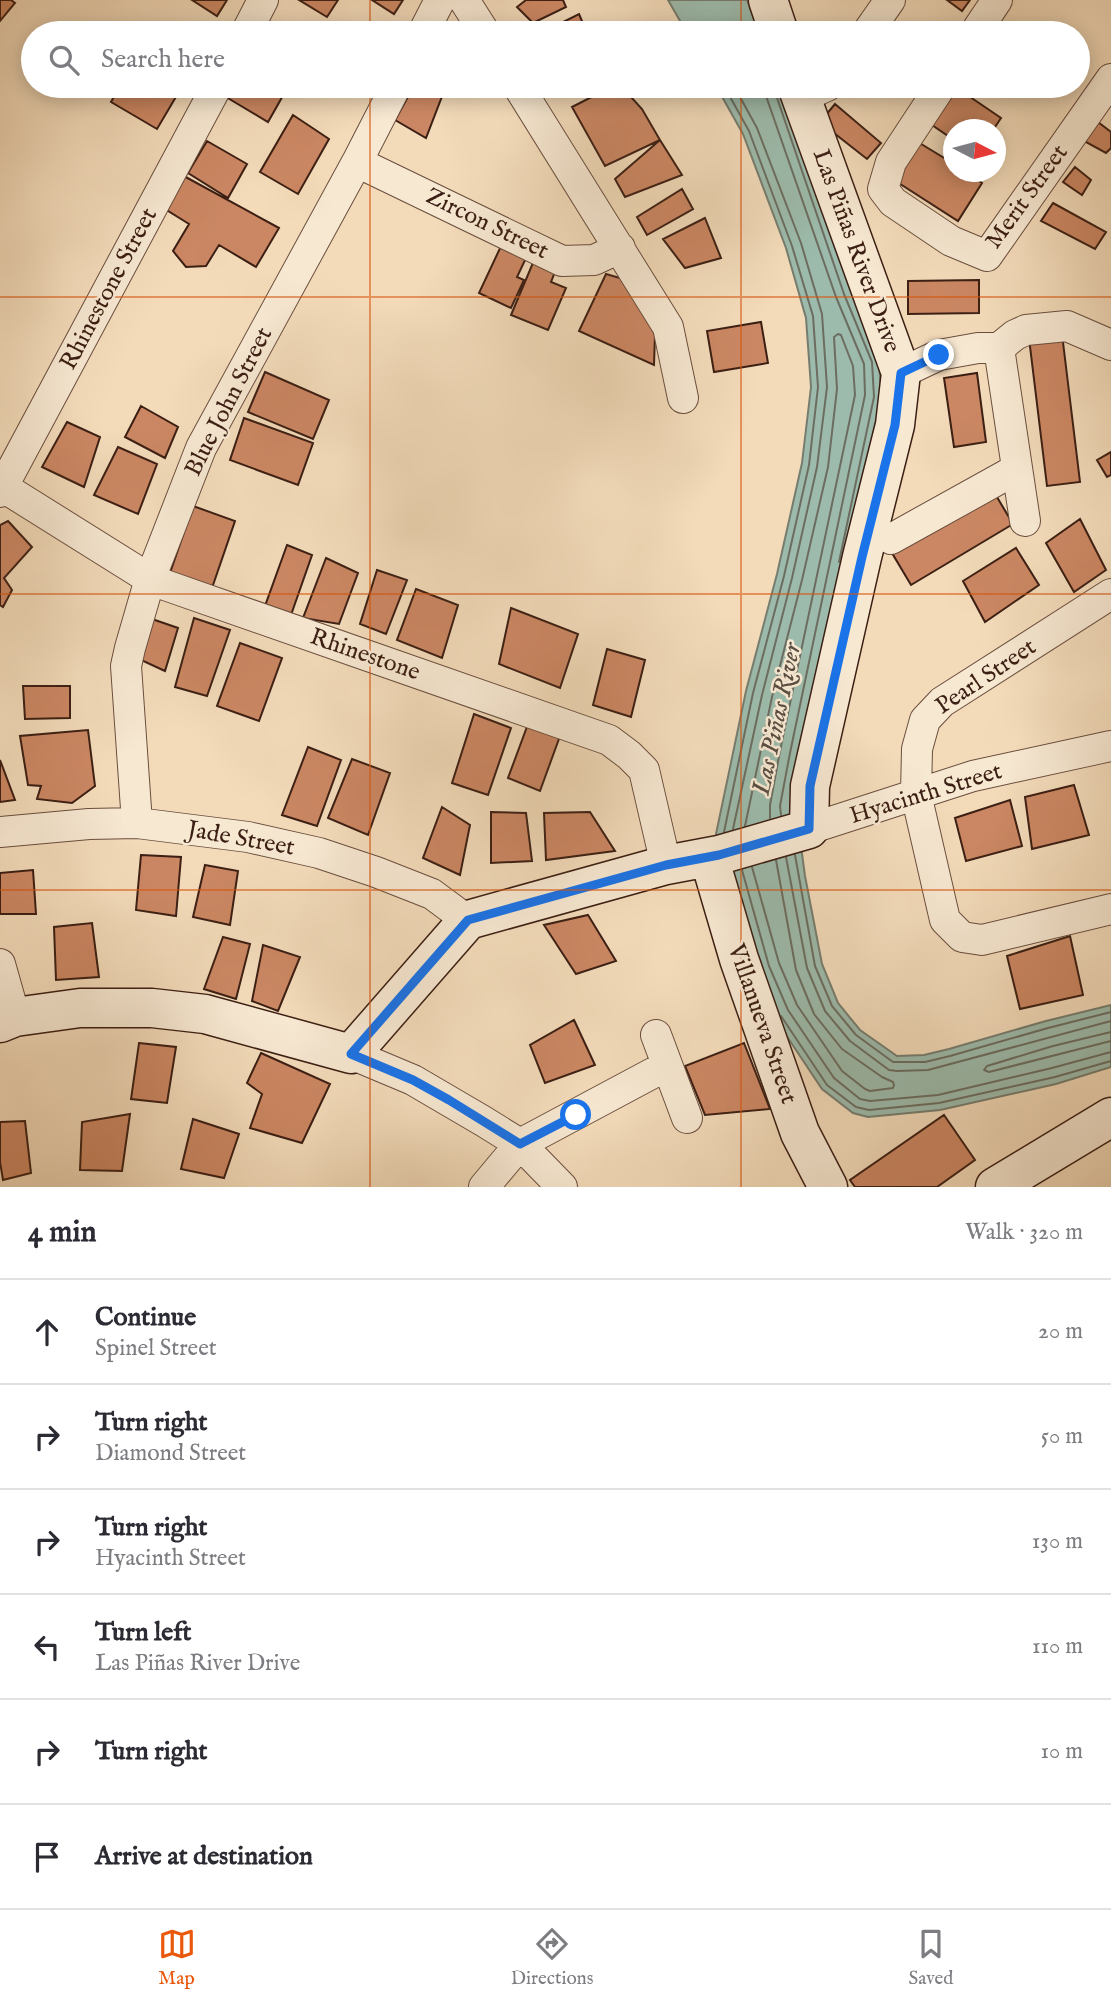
<!DOCTYPE html>
<html lang="en">
<head>
<meta charset="utf-8">
<style>
  body { margin:0; font-family:"IM FELL English",serif; background:#f7f7f7; color:#2b2b33 }
  .compass { position:absolute; left:943px; top:119px; width:63px; height:63px; border-radius:50%; background:#fff; box-shadow:0 4px 18px #0003; rotate:96deg }
  .stop { position:absolute; width:21px; height:21px; margin:-16px; border:5px solid #1a73e8; border-radius:50%; background:#fff }
  .stop.end { background:#1a73e8; border-color:#fff; box-shadow:0 2px 7px #0008 }
  .list { margin:0; padding:0; list-style:none }
  h2 { display:flex; justify-content:space-between; align-items:center; height:91px; margin:0; padding:0 28px; font-size:30px }
  h2 small { font-size:23px; font-weight:400; color:#7c7c81 }
  .list li { display:grid; grid-template-columns:46px 1fr auto; gap:21px; align-items:center; box-sizing:border-box; height:105px; padding:0 28px; border-top:2px solid #e1e1e2 }
  .list b { display:block; font-size:26px; white-space:nowrap }
  .list p { margin:0; font-size:23px; white-space:nowrap; color:#7c7c81 }
  .list em { font-size:23px; font-style:normal; color:#7c7c81 }
  .icon { flex:none; width:38px; height:38px; fill:none; stroke:currentColor; stroke-width:2; stroke-linecap:round; stroke-linejoin:round }
  .map { position:relative; flex:none; width:1111px; height:1187px; overflow:hidden }
  .search { position:absolute; background:#fff; box-shadow:0 4px 18px #0003; left:21px; right:21px; top:21px; height:77px; display:flex; align-items:center; gap:18px; box-sizing:border-box; padding:0 24px; border-radius:38px; color:#7c7c81; font-size:26px }
  .sheet { height:721px; background:#fff }
  nav { display:flex; justify-content:space-around; align-items:center; box-sizing:border-box; height:98px; border-top:2px solid #e1e1e2; background:#fff; font-size:19px; color:#7c7c81 }
  nav a { display:grid; justify-items:center; gap:4px }
  nav .on { color:#ea580c }
  .map>svg:first-child { display:block }
  .water { fill:#9cbbac; stroke:#767d6f; stroke-width:2 }
  .lines { fill:none; stroke-linecap:round; stroke-linejoin:round }
  .shore { stroke:#6c6d60; stroke-width:2 }
  .building { fill:#cb8763; stroke:#3c1f14; stroke-width:2 }
  .street-casing { stroke:#6a4e3e; stroke-width:32 }
  .secondary-casing { stroke:#3c1f14; stroke-width:41 }
  .street { stroke:#f7e8d2; stroke-width:30 }
  .secondary { stroke:#f7e8d2; stroke-width:38 }
  .route { stroke:#1a73e8; stroke-width:9 }
  .grid { fill:none; stroke:#d7530d; stroke-width:2; stroke-opacity:0.55 }
  .labels { text-anchor:middle; dominant-baseline:central; stroke-width:5; stroke-linejoin:round; paint-order:stroke }
  .street-label { font-size:24px; fill:#3c1f14; stroke:#f7e8d2 }
  .water-label { font-size:26px; font-style:italic; fill:#594e42; stroke:#f7e8d2 }
</style>
</head>
<body>
<div class="map">
<svg width="1111" height="1187" viewBox="0 0 1111 1187">
  <rect width="100%" height="100%" fill="#f3dbba"/>
  <filter id="stains"><feTurbulence type="fractalNoise" baseFrequency=".00286" numOctaves="4"/><feColorMatrix values="0 0 0 0 .2 0 0 0 0 .09 0 0 0 0 .02 0 0 0 .5 -.17"/></filter>
  <radialGradient id="worn" r=".72"><stop offset=".6" stop-color="#630" stop-opacity="0"/><stop offset="1" stop-color="#630" stop-opacity=".3"/></radialGradient>
  <path class="water" d="M668,0h79l12,33h-72z
    M716,86h63l72,206 28,69 2,36 -85,412 9,67 17,88 16,39 22,27 37,26 27,-1 25,-6 97,-28 65,-16v62l-55,17 -116,26 -72,7 -15,-4 -31,-24 -48,-72 -35,-98 -23,-85 30,-143 31,-117 25,-111 9,-76 -5,-69 -20,-70 -43,-114z"/>
  <g class="lines">
    <path class="shore" d="M724,86l25,45 43,115 21,70 5,71 -9,78 -25,111 -31,117 -29,139
      M764,86l1,7 71,204 28,67 1,31 -75,358 -10,53 1,9
      M773,86l71,208 28,68 2,35 -35,165
      M745,826l27,-129 30,-117 26,-113 9,-78 -3,-52 4,-3 3,1 12,31 2,29 -75,356 -10,54v13
      M733,829l29,-134 30,-117 25,-111 10,-80 -5,-73 -21,-71 -44,-115 -23,-42
      M795,855l20,111 17,40 24,29 37,27h32l25,-6 98,-28 63,-16
      M786,857l21,111 18,43 25,30 39,29 8,1 31,-1 183,-49
      M752,867l27,96 18,42 45,66 23,18 5,2 23,-3 1,-3 -1,-3 -11,-5 -40,-28 -28,-35 -18,-44 -20,-110
      M742,870l27,96 19,44 46,68 26,21 10,2 68,-6 114,-27 59,-16
      M781,1016l46,69 29,22 13,3 70,-7 116,-26 56,-16
      M1111,1032l-58,14 -66,20 -3,4 5,2 122,-31"/>
  </g>
  <path class="building" d="M0,0h11l4,3 -15,18z
    M192,0h35l-10,16z
    M299,0h39l-11,17z
    M372,0h31l-9,14z
    M526,0h37l3,7 -33,16 -16,-16z
    M947,0h23l-8,11z
    M579,14l8,19h-46z
    M120,86h42l15,9 -20,34 -46,-27z
    M232,86h43l10,6 -17,30 -42,-25z
    M414,86h32l-20,52 -31,-18z
    M613,86h8l21,23 18,31 -55,26 -33,-59z
    M957,88l44,30 -8,12h-39v10l-22,-15z
    M835,104l46,39 -14,16 -47,-37z
    M293,115l36,24 -31,55 -38,-22z
    M1098,122l13,10v16l-5,5 -22,-12z
    M660,140l22,35 -57,22 -10,-18z
    M207,141l40,23 -19,34 -40,-25z
    M918,142l36,22v8h11l17,11 -24,38 -64,-41z
    M1075,167l16,13 -9,15 -19,-13z
    M182,175l97,53 -23,39 -37,-22 -13,21 -20,1 -13,-16 16,-27 -32,-20z
    M682,189l11,20 -46,26 -10,-18z
    M1053,203l53,29 -11,17 -54,-28z
    M705,218l16,40 -36,10 -22,-29z
    M502,244l25,12 -10,21 7,3 -13,28 -32,-15z
    M535,258l22,9 -6,15 15,6 -18,42 -37,-15z
    M606,274l21,6 28,54 -1,31 -75,-34z
    M979,280v33l-71,1v-33z
    M761,322l7,41 -54,9 -7,-41z
    M1062,334l18,148 -33,4 -18,-148z
    M265,372l64,28 -16,39 -65,-27z
    M977,373l9,69 -32,5 -10,-69z
    M141,406l37,21 -13,31 -40,-21z
    M244,418l69,25 -15,42 -68,-25z
    M67,422l33,15 -16,50 -42,-20z
    M118,447l39,17 -19,50 -44,-19z
    M1111,452v23l-4,2 -10,-17z
    M994,492l19,32 -102,61 -19,-32z
    M193,506l42,15 -23,67 -42,-15z
    M1080,519l26,51 -32,22 -28,-49z
    M8,521l24,26 -28,31 8,12 -9,17 -3,-2v-80z
    M287,545l25,10 -21,60 -26,-9z
    M1016,548l23,37 -54,37 -22,-41z
    M326,558l32,15 -19,51 -36,-6z
    M377,570l30,10 -21,54 -26,-10z
    M416,589l42,16 -16,53 -45,-18z
    M511,608l67,26 -18,54 -61,-24z
    M194,618l36,12 -23,66 -32,-9z
    M152,619l26,9 -13,43 -24,-11z
    M240,643l42,15 -23,63 -42,-15z
    M607,649l38,11 -14,57 -38,-12z
    M23,686h47v32l-45,1z
    M474,714l37,14 -23,67 -36,-12z
    M528,724l32,12 -20,55 -32,-13z
    M88,730l7,56 -23,17 -35,-4 4,-13 -13,-1 -8,-49z
    M308,747l33,13 -24,66 -35,-11z
    M352,759l38,14 -22,62 -40,-17z
    M0,760l15,40 -15,2z
    M1074,785l15,50 -57,14 -7,-52z
    M1010,800l12,46 -56,15 -11,-43z
    M442,807l28,18 -10,50 -37,-17z
    M491,812l35,1 6,48 -41,2z
    M590,812l25,39 -69,9 -2,-47z
    M141,855l40,2 -5,59 -40,-6z
    M205,865l33,6 -8,54 -37,-8z
    M33,870l3,44h-36v-41z
    M588,915l28,46 -40,13 -32,-49z
    M92,923l7,54 -43,3 -2,-53z
    M1070,936l13,59 -63,14 -13,-53z
    M223,937l27,7 -14,55 -32,-10z
    M263,945l37,12 -22,54 -26,-10z
    M574,1020l21,45 -50,18 -15,-38z
    M139,1043l37,4 -9,56 -36,-4z
    M744,1043l26,66 -65,6 -20,-49z
    M261,1053l69,31 -28,59 -52,-15 12,-34 -15,-11z
    M130,1114l-8,57 -42,-1 2,-48z
    M944,1115l31,45 -38,27h-82l-5,-7z
    M193,1119l46,15 -15,44 -43,-9z
    M25,1121l6,52 -28,7 -3,-18v-40z"/>
  <g class="lines">
    <defs>
      <path id="street" d="M464,0l21,33
        M246,33l17,-33
        M423,33l17,-33
        M867,33l23,-33
        M975,33l22,-33
        M518,86l150,241 15,71
        M941,86l-50,76 -8,27 10,13 58,39 36,15 124,-177
        M800,98l27,-12
        M357,162l205,99 32,-1 26,-12
        M999,348l26,173
        M901,373l38,-18 39,-7h21l16,-13 11,-5 41,-4 44,19
        M3,487l147,92 15,6 444,155 20,15 15,15 22,95
        M0,492l217,-406
        M891,539l126,-70
        M1111,594l-169,108 -17,18 -8,29 -1,45 29,126 17,17 20,3 129,-31
        M137,823l-11,-157 4,-18 20,-69 51,-131 156,-286 39,-76
        M809,829l164,-53 138,-30
        M0,832l89,-8 48,-1 111,14 71,16 57,19 56,22 35,26
        M0,964l15,53
        M656,1035l31,83
        M351,1054l62,26 70,41 37,23 42,43
        M484,1187l36,-43 146,-78"/>
      <path id="secondary" d="M768,0l11,33
        M709,857l30,102 61,174 28,54
        M0,1023l15,-6 65,-9h72l53,6 146,40 117,-134 198,-55 53,-10 90,-26 1,-43 52,-229 33,-132 6,-52 -104,-287
        M995,1187l116,-70"/>
    </defs>
    <use href="#street" class="street-casing"/>
    <use href="#secondary" class="secondary-casing"/>
    <use href="#street" class="street"/>
    <use href="#secondary" class="secondary"/>
  </g>
  <g class="lines">
    <path class="route" d="M576,1115l-56,29 -71,-44 -36,-20 -62,-26 117,-134 198,-55 53,-10 90,-26 1,-43 52,-229 33,-132 6,-52 38,-18"/>
  </g>
  <path class="grid" d="M370,0v33M741,0v33M370,86v1101M741,86v1101M0,297h1111M0,594h1111M0,890h1111"/>
  <g class="labels">
    <g class="street-label">
      <text transform="translate(1027 197) rotate(-54)">Merit Street</text>
      <text transform="translate(487 224) rotate(26)">Zircon Street</text>
      <text transform="translate(856 251) rotate(70)">Las Piñas River Drive</text>
      <text transform="translate(109 289) rotate(-62)">Rhinestone Street</text>
      <text transform="translate(229 402) rotate(-63)">Blue John Street</text>
      <text transform="translate(365 655) rotate(19)">Rhinestone</text>
      <text transform="translate(986 677) rotate(-34)">Pearl Street</text>
      <text transform="translate(926 794) rotate(-17)">Hyacinth Street</text>
      <text transform="translate(241 839) rotate(10)">Jade Street</text>
      <text transform="translate(762 1024) rotate(71)">Villanueva Street</text>
    </g>
    <g class="water-label">
      <text transform="translate(777 719) rotate(-78)">Las Piñas River</text>
    </g>
  </g>
  <rect width="100%" height="100%" filter="url(#stains)"/>
  <rect width="100%" height="100%" fill="url(#worn)"/>
</svg>
<svg class="compass" viewBox="-18 -18 36 36"><path d="M0-13l5 13h-10z" fill="#e53935"/><path d="M0 13l5-13h-10z" fill="#7c7c81"/></svg>
<div class="stop" style="left:576px;top:1115px"></div>
<div class="stop end" style="left:939px;top:355px"></div>
<div class="search"><svg class="icon" aria-label="search" viewBox="0 0 24 24"><circle cx="10" cy="10" r="6"/><path d="M15 15l6 6"/></svg>Search here</div>
</div>
<section class="sheet">
<h2>4 min<small>Walk · 320 m</small></h2>
<ul class="list">
<li><svg class="icon" aria-label="ahead" viewBox="0 0 24 24"><path d="M12 20V5M6 11l6-6 6 6"/></svg><div><b>Continue</b><p>Spinel Street</p></div><em>20 m</em></li>
<li><svg class="icon" aria-label="right" viewBox="0 0 24 24"><path d="M7 20v-9h11M14 6l5 5-5 5"/></svg><div><b>Turn right</b><p>Diamond Street</p></div><em>50 m</em></li>
<li><svg class="icon" aria-label="right" viewBox="0 0 24 24"><path d="M7 20v-9h11M14 6l5 5-5 5"/></svg><div><b>Turn right</b><p>Hyacinth Street</p></div><em>130 m</em></li>
<li><svg class="icon" aria-label="left" viewBox="0 0 24 24"><path d="M17 20v-9H6M10 6l-5 5 5 5"/></svg><div><b>Turn left</b><p>Las Piñas River Drive</p></div><em>110 m</em></li>
<li><svg class="icon" aria-label="right" viewBox="0 0 24 24"><path d="M7 20v-9h11M14 6l5 5-5 5"/></svg><div><b>Turn right</b></div><em>10 m</em></li>
<li><svg class="icon" aria-label="arrive" viewBox="0 0 24 24"><path d="M6 21V4h12l-3 4 3 4H6"/></svg><div><b>Arrive at destination</b></div></li>
</ul>
</section>
<nav>
<a class="on"><svg class="icon" aria-label="map" viewBox="0 0 24 24"><path d="M3 6l6-2 6 2 6-2v14l-6 2-6-2-6 2zM9 4v14M15 6v14"/></svg>Map</a>
<a><svg class="icon" aria-label="directions" viewBox="0 0 24 24"><path d="M12 3l9 9-9 9-9-9zM9 14v-3h6M13 9l2 2-2 2"/></svg>Directions</a>
<a><svg class="icon" aria-label="saved" viewBox="0 0 24 24"><path d="M7 4h10v16l-5-4-5 4z"/></svg>Saved</a>
</nav>
</body>
</html>
